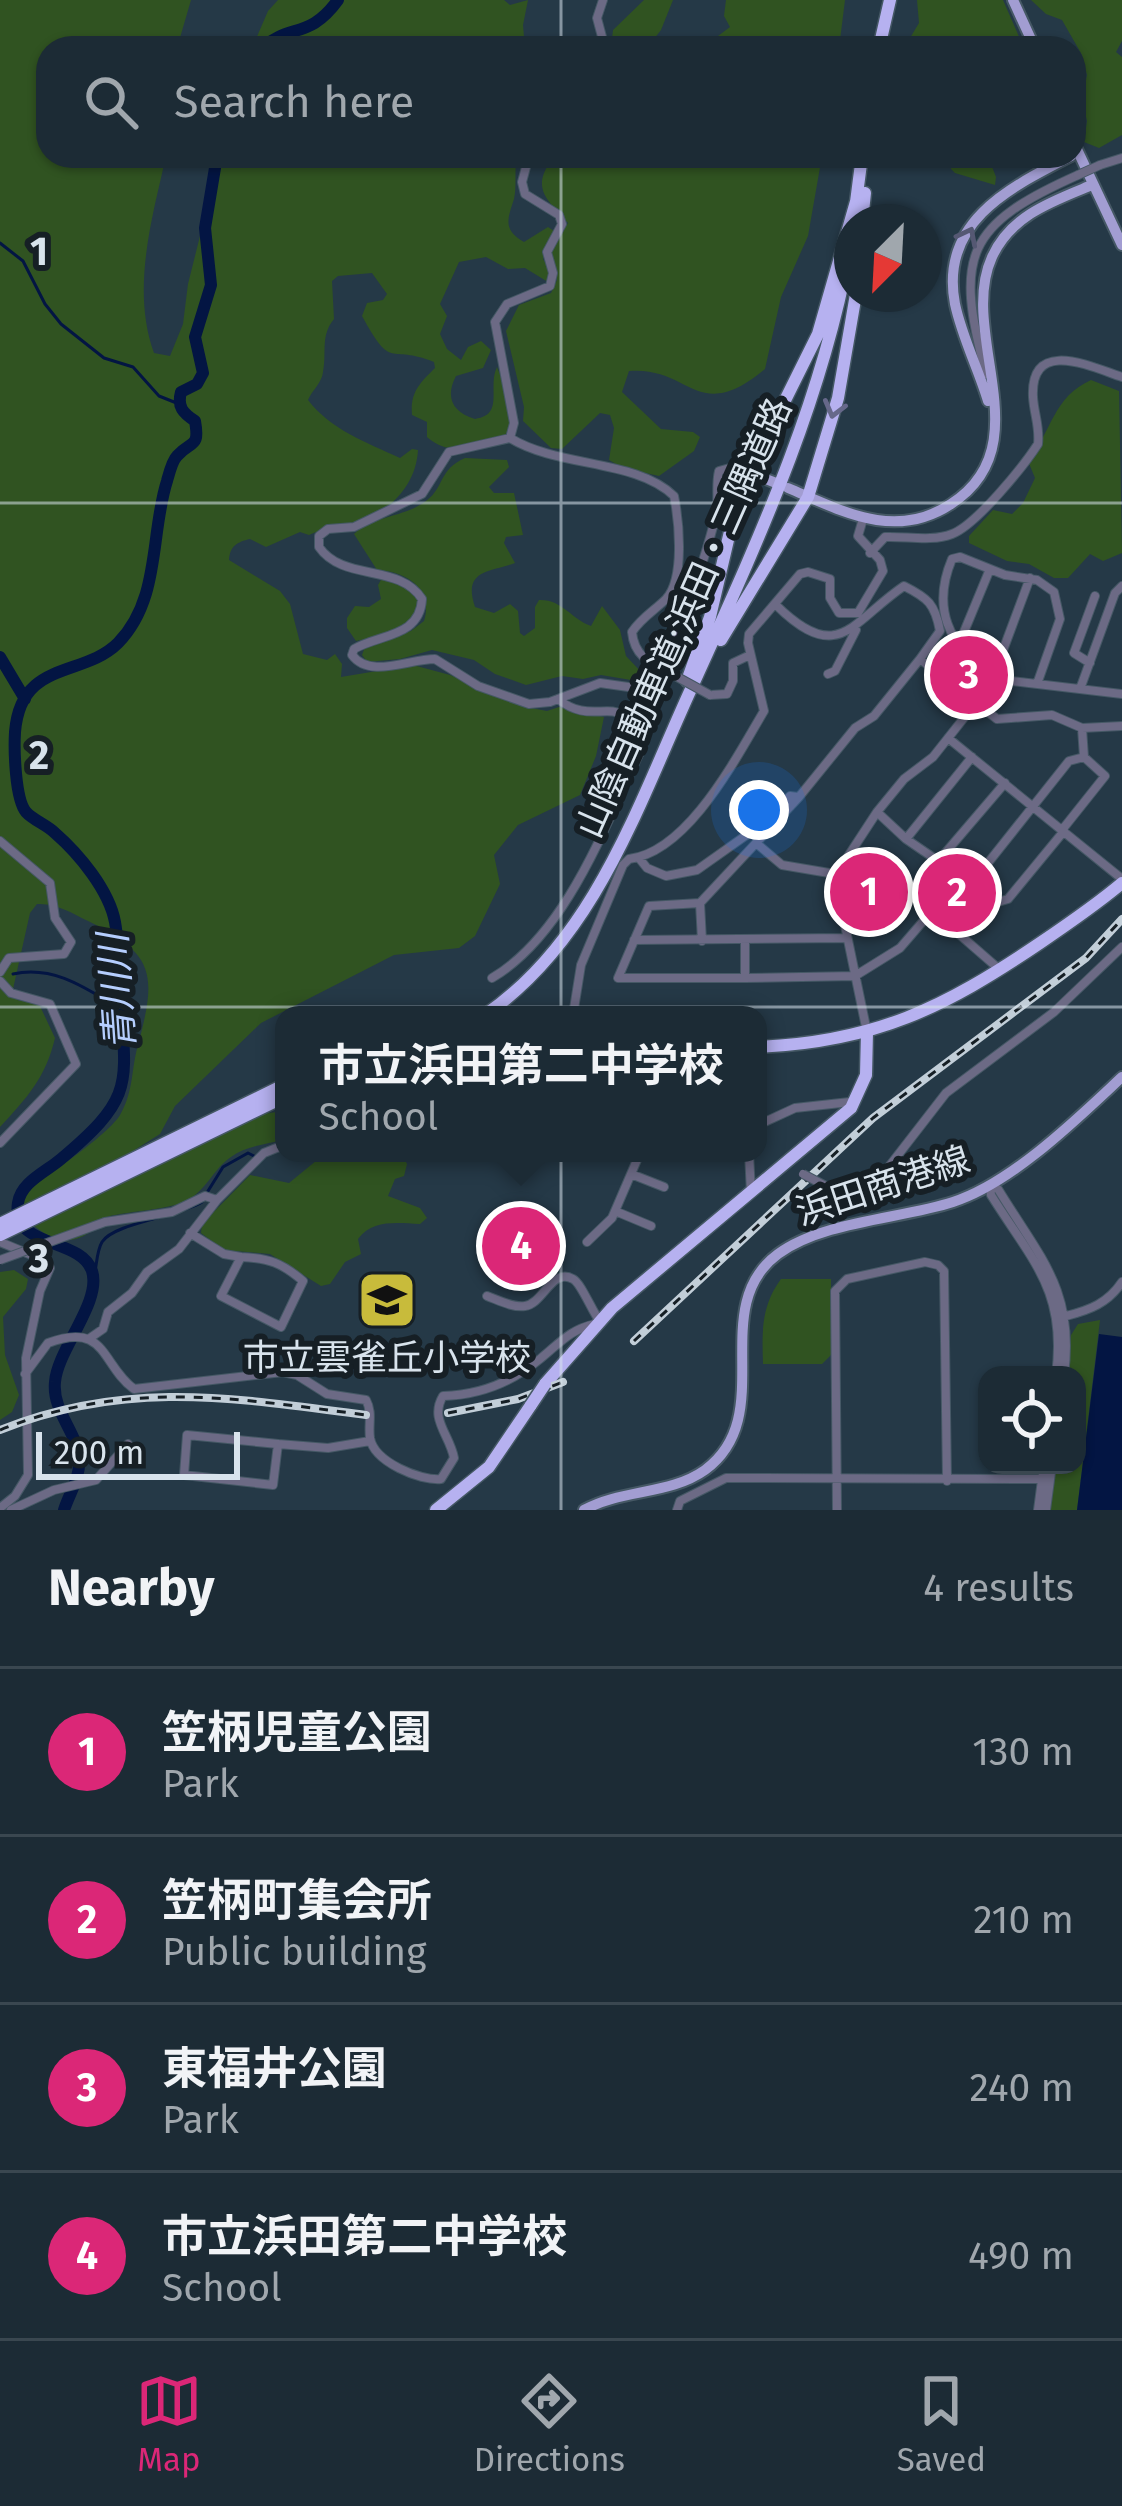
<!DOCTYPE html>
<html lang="en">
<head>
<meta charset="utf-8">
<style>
  body { margin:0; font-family:"Fira Sans","Noto Sans JP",sans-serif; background:#25333d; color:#f1f3f6 }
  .controls { position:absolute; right:36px; bottom:36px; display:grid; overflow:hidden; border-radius:24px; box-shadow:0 3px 9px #0004 }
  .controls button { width:108px; height:108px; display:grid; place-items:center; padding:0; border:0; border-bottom:3px solid #3a4750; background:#1c2b35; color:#f1f3f6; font:60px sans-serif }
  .compass { position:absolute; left:834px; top:204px; width:108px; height:108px; border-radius:50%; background:#1c2b35; box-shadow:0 3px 9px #0004; rotate:204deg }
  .scale { position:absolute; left:36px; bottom:30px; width:204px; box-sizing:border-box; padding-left:12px; border:6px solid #d8e3ec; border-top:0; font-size:33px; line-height:42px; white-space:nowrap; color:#d8e3ec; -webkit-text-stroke:9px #161f25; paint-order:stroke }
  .you { position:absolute; left:759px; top:810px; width:42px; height:42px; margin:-30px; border:9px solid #fff; border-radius:50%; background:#1a73e8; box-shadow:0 0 0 18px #1a73e833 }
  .badge { display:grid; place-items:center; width:78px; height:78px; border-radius:50%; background:#db2777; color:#fff; font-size:39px; font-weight:700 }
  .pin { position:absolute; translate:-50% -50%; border:6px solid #fff; box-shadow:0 3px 12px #0006 }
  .popup { position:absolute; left:275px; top:1006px; width:492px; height:156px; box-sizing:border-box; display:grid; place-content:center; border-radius:24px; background:#1c2b35; filter:drop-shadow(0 3px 9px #0005); font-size:39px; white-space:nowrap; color:#a0a7ad }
  .popup b { font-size:45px; color:#f1f3f6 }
  .popup::after { content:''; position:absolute; left:50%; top:100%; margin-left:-24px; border:24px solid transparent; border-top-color:#1c2b35 }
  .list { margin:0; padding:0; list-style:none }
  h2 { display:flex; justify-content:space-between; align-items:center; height:156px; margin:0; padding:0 48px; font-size:51px }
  h2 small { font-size:39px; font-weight:400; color:#a0a7ad }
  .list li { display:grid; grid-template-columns:78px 1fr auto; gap:36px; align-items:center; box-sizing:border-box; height:168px; padding:0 48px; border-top:3px solid #3a4750 }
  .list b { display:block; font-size:45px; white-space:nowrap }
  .list p { margin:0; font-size:39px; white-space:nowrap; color:#a0a7ad }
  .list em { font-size:39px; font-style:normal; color:#a0a7ad }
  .icon { flex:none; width:66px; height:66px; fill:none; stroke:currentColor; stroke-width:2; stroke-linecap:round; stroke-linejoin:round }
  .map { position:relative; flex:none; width:1122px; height:1510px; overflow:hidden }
  .search { position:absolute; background:#1c2b35; box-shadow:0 3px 9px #0004; left:36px; right:36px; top:36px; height:132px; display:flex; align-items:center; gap:30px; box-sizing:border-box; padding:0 42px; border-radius:36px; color:#a0a7ad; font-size:45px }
  .sheet { height:828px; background:#1c2b35 }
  nav { display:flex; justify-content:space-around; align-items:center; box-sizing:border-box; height:168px; border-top:3px solid #3a4750; background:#1c2b35; font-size:33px; color:#a0a7ad }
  nav a { display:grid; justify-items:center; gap:6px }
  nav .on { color:#db2777 }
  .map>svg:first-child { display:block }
  .green { fill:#305321 }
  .water { fill:#031543 }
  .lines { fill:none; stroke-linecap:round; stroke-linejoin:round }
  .stream { stroke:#031543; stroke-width:3 }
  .river { stroke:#031543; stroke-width:12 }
  .minor-casing { stroke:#455865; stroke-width:10 }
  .major-casing { stroke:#455865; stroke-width:14 }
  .highway-casing { stroke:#455865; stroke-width:15 }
  .minor { stroke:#6c6a85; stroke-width:8 }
  .major { stroke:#a29dd2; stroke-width:10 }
  .highway { stroke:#b6b1f0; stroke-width:12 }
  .rail-casing { stroke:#c2ced8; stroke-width:8 }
  .rail { stroke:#161f25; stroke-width:3; stroke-dasharray:9; stroke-linecap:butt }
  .minor-bridge-casing { stroke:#455865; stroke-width:10; stroke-linecap:butt }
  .highway-bridge-casing { stroke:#455865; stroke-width:15; stroke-linecap:butt }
  .minor-bridge { stroke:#6c6a85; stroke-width:8 }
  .highway-bridge { stroke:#b6b1f0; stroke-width:12 }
  .oneway { stroke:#555873 }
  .oneway2 { stroke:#66688a }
  .grid { fill:none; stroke:#d8e3ec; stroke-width:3; stroke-opacity:0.55 }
  .labels { text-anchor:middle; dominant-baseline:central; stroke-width:12; stroke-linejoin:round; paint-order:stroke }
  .street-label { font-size:36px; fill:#d8e3ec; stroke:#161f25 }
  .poi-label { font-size:36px; fill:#d8e3ec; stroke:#161f25 }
  .water-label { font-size:39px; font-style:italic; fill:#b5cefe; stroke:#161f25 }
  .grid-label { font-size:39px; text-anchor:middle; font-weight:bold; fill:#d8e3ec; stroke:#161f25; stroke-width:12; stroke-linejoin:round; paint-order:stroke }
</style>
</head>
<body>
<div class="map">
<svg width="1122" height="1510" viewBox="0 0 1122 1510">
  <rect width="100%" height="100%" fill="#253947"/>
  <path class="green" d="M0,0h191l-14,48h-129v108h118c-14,63 -35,133 -12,197l16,3 13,-32 5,-40 32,-128h297c-3,14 0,30 -3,43 -6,19 -12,31 10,43l24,-15 6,4 -11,28 5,8v15l-23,-14 -17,1 -22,-12 -27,5 -19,42 7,12 -7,18 7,15 14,11 7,-13 13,-6 10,9 -8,18 -27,8c-11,21 -4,36 19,43 30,-4 12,-32 22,-52 6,15 19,48 10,65 -5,12 -43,16 -54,16 -11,0 -19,-5 -26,-11v-15l-15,-7c-2,-23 8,-32 23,-47l-1,-6c-46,-19 -41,11 -72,-46l5,-13 16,-3 4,-6 -15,-21 -34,3 -6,5 2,38c-14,17 -7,33 -11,53 -1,11 -11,18 -15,28 23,30 58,42 92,58l12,-9 6,1c-2,39 -34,67 -70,76 -15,4 -25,2 -39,9l-9,-3 -34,15 -16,-8c-13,3 -20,7 -21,21l51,31 10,13 13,50 24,6 8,-6 7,10 -1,13 72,-12 37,10 76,32 21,4 12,-4 45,10 -8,39 -16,39 -62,30 -24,30 6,29 -25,52 -16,12 -65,7 -133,68 -86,83 -15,28 -35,22 12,17 125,-59 22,-3v29c-18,4 -38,6 -53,17 -19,13 -25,35 -47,45 -21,9 -71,10 -82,17 -5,3 -7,10 -12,13 -25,18 -47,3 -66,-15l-3,-9 6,-18c21,-15 81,-55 93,-75 14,-24 11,-46 18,-70 18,-68 19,-91 -50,-124 -16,-8 -32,-18 -51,-17l-7,9 -17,76 4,11 22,4 16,34c-9,39 -28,60 -55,89z
    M278,0h226l6,5 18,-5 -5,25 2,23h-273l16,-37z
    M644,0h29l-12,30 -14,18h-36l2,-18z
    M726,0h119l-6,48h-137l28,-21 -6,-11z
    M917,0h86l21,48h-120l15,-25z
    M1031,0h91v41l-6,11 6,5v78l-23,13 -15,-6 3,-21 -5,-21 5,-25 -5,-20 -20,-35 -16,-6z
    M555,156h267l-14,80 -27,61 -16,72c-68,57 -74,-3 -136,2l-7,21 39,37 32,3 7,5 -6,14 -35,25 -36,-8 -14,-8 5,-32 -4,-13 -10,-2 -38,36 -11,-1 -28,-27 1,-14 -18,-76 13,-26 32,-12 6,-13 -9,-24 20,-33c-18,-22 -41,-34 -13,-67z
    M952,156h36l8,21 -1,8 -40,-12 -4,-4z
    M1091,380l28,11 3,162 -19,8 -13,-7 -22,24h-14l-25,-14 -22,-3 -38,-18v-7l24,-26 19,4 11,-11 12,-25 -7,-17c24,-30 25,-64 63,-81z
    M465,458l42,2 2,7 -20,20 5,6h20l9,42 -17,2 -2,6 11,20c-24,9 -53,6 -40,44l19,6 16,-9 8,7 2,22 4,3 11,-8v-21l4,-7c23,-1 32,19 52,26l11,-20 18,24 6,26 19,20 -2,6 -42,-7 -18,4 -21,-3 -36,9 -31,-11 -21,-14 -42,-10 -32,9 -33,3 -5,-7 3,-8 46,-16 13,-10c10,-32 -18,-50 -47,-51l-23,-36c20,-19 49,-16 72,-33 19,-14 12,-31 39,-43z
    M382,578l34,14 4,12c-12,27 -37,31 -64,37l-9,-13v-10l8,-12 14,1 12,-8 -3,-14z
    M959,652l29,17 -6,18 -7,6 -23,-12 -1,-20z
    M875,852l22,20 -6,7 2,19 -10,-4 -15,34 -18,4 -7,-49 7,-25 14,9z
    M345,1154h57l5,10 -3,12 -9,3 -7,17 32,12 7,10 -7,6c-23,-1 -47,-5 -62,15l3,15 -16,8 -15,22 -9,2 -51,-32 -46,-4 -23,-17 1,-9 48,-49 39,8 33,-27z
    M14,1270l14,9 -2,10 -23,28 2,38 14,40 -7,17 -12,8v-148z
    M781,1279h50v76l-9,9h-59c-1,-32 -2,-58 18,-85z
    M1100,1320l-23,190h-29l6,-45h23v-90h-12l6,-40 7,-11z"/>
  <path class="water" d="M1099,1334l23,3v173h-45z"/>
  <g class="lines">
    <path class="stream" d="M0,243l23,18 22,43 16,20 43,34 29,9 26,29 20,8
      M13,974c42,-9 74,15 109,36
      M208,1191l15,-24 25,-14 6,3
      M93,1280c4,-12 3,-28 9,-38 12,-19 76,-25 100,-40"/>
    <path class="river" d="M262,48c28,-25 47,-8 76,-48
      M0,657l25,42
      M64,1510c5,-16 17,-33 15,-52 -2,-26 -27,-47 -24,-76 2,-32 47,-80 37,-111 -11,-34 -81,-22 -74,-68 3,-21 28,-31 43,-44 75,-63 65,-74 59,-165 -1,-24 -1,-49 -5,-72 -6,-32 -36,-68 -60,-89 -8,-8 -22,-13 -29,-21 -11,-13 -12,-63 -11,-80 6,-73 68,-54 103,-89 43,-44 32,-109 49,-162 2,-7 5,-20 10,-25 14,-16 23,-7 18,-35 -12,-8 -18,-14 -14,-29l16,-8 6,-11 -8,-36 16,-52 -6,-57 12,-72"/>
    <defs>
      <path id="minor" d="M603,0l-6,18 8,30
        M1100,165l22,-7
        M986,374c-32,-119 -20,-149 92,-199
        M510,438l4,-15 -19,-101 12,-18 43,-18 3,-13 -6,-21 15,-28 -3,-9 -34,-21 -3,-12 7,-26
        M870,553l15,-16c21,-1 47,5 67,-3 24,-9 71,-67 86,-90 2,-17 -4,-30 -5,-47 -3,-61 61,-29 89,-20
        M776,605c63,62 76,16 128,-19 24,12 31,18 36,45l-20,28
        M959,644l31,-75
        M1090,663l-16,-10 21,-57
        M995,667c-50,-16 -62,-63 -43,-108l8,-2 45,18 32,5 17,12 6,27 -23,65
        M670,673c-20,-10 -36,-17 -38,-41 9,-14 23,-22 34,-33 19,-20 13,-78 8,-103 -38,-37 -115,-28 -164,-58l-61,14 -27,42 -68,33 -26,2 -9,7v11c24,35 80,16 103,52 -2,38 -42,35 -68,50l-2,6c18,24 56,4 83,4l43,27 51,18 21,-2 50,-19 50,7c19,-19 57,-139 65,-171 5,-16 0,-32 4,-48l18,-5 11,6
        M828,674l7,-3 21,-41
        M990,685l21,-4 111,13
        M1080,689l35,-96 7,-7
        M710,695l17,-1 6,-13v-18l17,-8
        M948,738l174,141
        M877,812l29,27 92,63 10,-3 56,-68
        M1062,830l43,-54 -21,-19 -2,-29
        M906,839l66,-82
        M0,841l50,42 5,35 16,24 -7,12 -55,4 -9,14
        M756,843l26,22 59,10
        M639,858l8,10 19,8 31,-6 72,-51 21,-23 8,1
        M940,859l65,-76
        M917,883l8,-9 14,12 -2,29
        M972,883l97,-122 15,-4
        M700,903l-51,3 -31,72h127v-38
        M634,940l212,-2
        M702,941l-2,-38 99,-106 56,-69 19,-12 46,-57 77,60 55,-4 30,13 40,-2
        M492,978c76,-45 114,-156 151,-232 -21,-62 -46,-15 -85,-47
        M745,978l110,-2 45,-28 25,-29 12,-4 62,54
        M0,981l11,12 39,11 26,60 -76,79
        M573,1015l8,-50 42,-100 6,-6c59,-7 107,-101 135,-148l-16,-68 1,-9 51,-60 8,-2 22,7v19l9,15h19l25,-42 -3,-11 -22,-24 5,-17
        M867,1032l-26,-126 4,-45 32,-49 27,-33 29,-22 57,-72 40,-107
        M758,1125l37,-17 55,-6
        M675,1153l2,1
        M749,1153l2,40
        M631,1174l33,13
        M990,1185l8,4c42,69 77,101 66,186
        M990,1185l1,10c42,67 76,96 65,180
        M869,1186l15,-13 62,-80 108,-81 68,-65
        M615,1211l36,15
        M105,1222l67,-10 33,-16 12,4
        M190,1233l34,21 17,3
        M0,1242l46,19 4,7 -10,23 -14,67 2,117 -13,21 -15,12
        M587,1242l25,-24 28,-65
        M241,1257c28,1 41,6 62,24l-22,46 -60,-31z
        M487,1296c11,4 26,12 38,10 18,-2 27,-39 48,-27 8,4 19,32 26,41
        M1066,1316c24,-6 42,-13 56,-34
        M90,1338l13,-9 5,-17 24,-19 15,-21 32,-23 38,-49 47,-47 20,-8
        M25,1374l23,-31c59,-22 53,22 86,46l149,-17 14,3 30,19 39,6c7,13 2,24 4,38 4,24 50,43 71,41l13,-21c-4,-23 -25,-39 -11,-62 37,-1 68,-13 97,-37 20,-16 29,-29 55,-35
        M187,1435l91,9 -5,41 -89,-10z
        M278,1444l50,4 42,-7
        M11,1510l43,-20 42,-10 32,-36
        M677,1510l3,-9 46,-23 324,1
        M837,1510l-2,-219 12,-12 78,-17 13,3 6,6 3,210
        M1038,1510l6,-45
        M1046,1510l6,-45"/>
      <path id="major" d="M1013,0l22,48
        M1074,143l48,102
        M988,401c-10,-33 -26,-64 -33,-97 -16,-83 56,-117 116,-148
        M748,472l28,11
        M788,488c54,23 107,53 163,16 92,-59 6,-170 41,-247 19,-42 61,-56 100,-72
        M584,1510c38,-21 86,-15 121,-40 75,-55 0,-162 73,-216 45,-33 123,-35 175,-52 59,-19 124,-83 169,-125"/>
      <path id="highway" d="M879,48l11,-48
        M856,202l6,-46
        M862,222l3,-29
        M721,640l87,-143 30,-99 18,-104
        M687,681l23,-64 29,-124 79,-159 39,-136
        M485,1015c110,-76 153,-210 206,-326 67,-148 134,-292 161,-453
        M758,1047c117,-5 186,-39 282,-104 28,-19 56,-38 82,-60
        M0,1224l284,-139
        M0,1235l284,-138
        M545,1384l67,-76 239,-200 15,-33 1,-43
        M436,1510l53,-43 42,-62"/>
    </defs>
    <use href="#minor" class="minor-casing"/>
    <use href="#major" class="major-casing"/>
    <use href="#highway" class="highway-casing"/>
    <use href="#minor" class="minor"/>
    <use href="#major" class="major"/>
    <use href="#highway" class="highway"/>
    <defs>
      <path id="rail" d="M634,1341l239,-223 213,-160 36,-39
        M448,1413l70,-14 45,-17
        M0,1430c128,-51 234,-32 366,-15"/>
    </defs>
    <use href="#rail" class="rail-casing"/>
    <use href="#rail" class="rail"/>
    <defs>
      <path id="minor-bridge" d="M1078,175l22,-10
        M670,673l40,22
        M803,1174l34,18 32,-6
        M0,1260l105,-38"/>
      <path id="highway-bridge" d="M531,1405l14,-21"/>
    </defs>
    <use href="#minor-bridge" class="minor-bridge-casing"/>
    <use href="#highway-bridge" class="highway-bridge-casing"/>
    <use href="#minor-bridge" class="minor-bridge"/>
    <use href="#highway-bridge" class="highway-bridge"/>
  </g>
  <defs><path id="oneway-chevron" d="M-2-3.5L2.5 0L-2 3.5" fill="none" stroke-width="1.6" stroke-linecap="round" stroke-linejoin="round" transform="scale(3)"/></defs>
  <use class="oneway" href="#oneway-chevron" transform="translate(968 236) rotate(-63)"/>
  <use class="oneway2" href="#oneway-chevron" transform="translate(834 409) rotate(105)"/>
  <path class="grid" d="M561,0v48M561,156v1354M0,503h1122M0,1007h1122"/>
  <defs>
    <symbol id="school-square" viewBox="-11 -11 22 22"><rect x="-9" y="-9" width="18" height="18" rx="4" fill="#c8bb3b" stroke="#161f25"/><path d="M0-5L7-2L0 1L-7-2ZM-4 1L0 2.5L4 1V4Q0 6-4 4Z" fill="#111"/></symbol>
  </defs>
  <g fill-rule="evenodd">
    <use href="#school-square" x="354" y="1267" width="66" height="66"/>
  </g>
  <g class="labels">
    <g class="street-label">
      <text transform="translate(684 618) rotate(-66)">山陰自動車道;浜田・三隅道路</text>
      <text transform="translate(883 1186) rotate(-18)">浜田商港線</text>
    </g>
    <g class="poi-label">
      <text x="387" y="1358">市立雲雀丘小学校</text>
    </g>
    <g class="water-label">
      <text transform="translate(117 992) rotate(-94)">青川川</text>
    </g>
  </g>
  <g class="grid-label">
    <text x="39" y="265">1</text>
    <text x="39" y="769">2</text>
    <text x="39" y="1272">3</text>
  </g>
</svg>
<div class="controls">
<button><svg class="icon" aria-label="locate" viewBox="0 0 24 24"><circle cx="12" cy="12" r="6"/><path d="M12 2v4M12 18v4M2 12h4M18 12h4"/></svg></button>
</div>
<svg class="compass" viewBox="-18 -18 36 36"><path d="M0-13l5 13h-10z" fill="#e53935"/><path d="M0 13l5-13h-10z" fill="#a0a7ad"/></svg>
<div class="scale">200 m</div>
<div class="you"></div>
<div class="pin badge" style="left:869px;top:892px">1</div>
<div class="pin badge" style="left:957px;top:893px">2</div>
<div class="pin badge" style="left:969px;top:675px">3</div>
<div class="pin badge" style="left:521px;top:1246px">4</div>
<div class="popup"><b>市立浜田第二中学校</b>School</div>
<div class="search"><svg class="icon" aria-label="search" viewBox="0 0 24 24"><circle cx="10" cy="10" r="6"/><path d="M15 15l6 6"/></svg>Search here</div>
</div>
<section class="sheet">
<h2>Nearby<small>4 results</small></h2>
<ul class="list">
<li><span class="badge">1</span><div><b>笠柄児童公園</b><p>Park</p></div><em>130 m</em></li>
<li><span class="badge">2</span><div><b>笠柄町集会所</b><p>Public building</p></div><em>210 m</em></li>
<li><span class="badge">3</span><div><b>東福井公園</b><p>Park</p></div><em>240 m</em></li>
<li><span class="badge">4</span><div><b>市立浜田第二中学校</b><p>School</p></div><em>490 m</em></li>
</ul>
</section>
<nav>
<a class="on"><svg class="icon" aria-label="map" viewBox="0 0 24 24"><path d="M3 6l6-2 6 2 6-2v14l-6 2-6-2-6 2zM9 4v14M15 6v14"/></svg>Map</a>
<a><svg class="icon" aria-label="directions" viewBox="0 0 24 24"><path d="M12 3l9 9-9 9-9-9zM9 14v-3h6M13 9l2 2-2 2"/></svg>Directions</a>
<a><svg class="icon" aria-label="saved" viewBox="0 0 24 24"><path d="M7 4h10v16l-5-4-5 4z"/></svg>Saved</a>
</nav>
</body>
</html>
